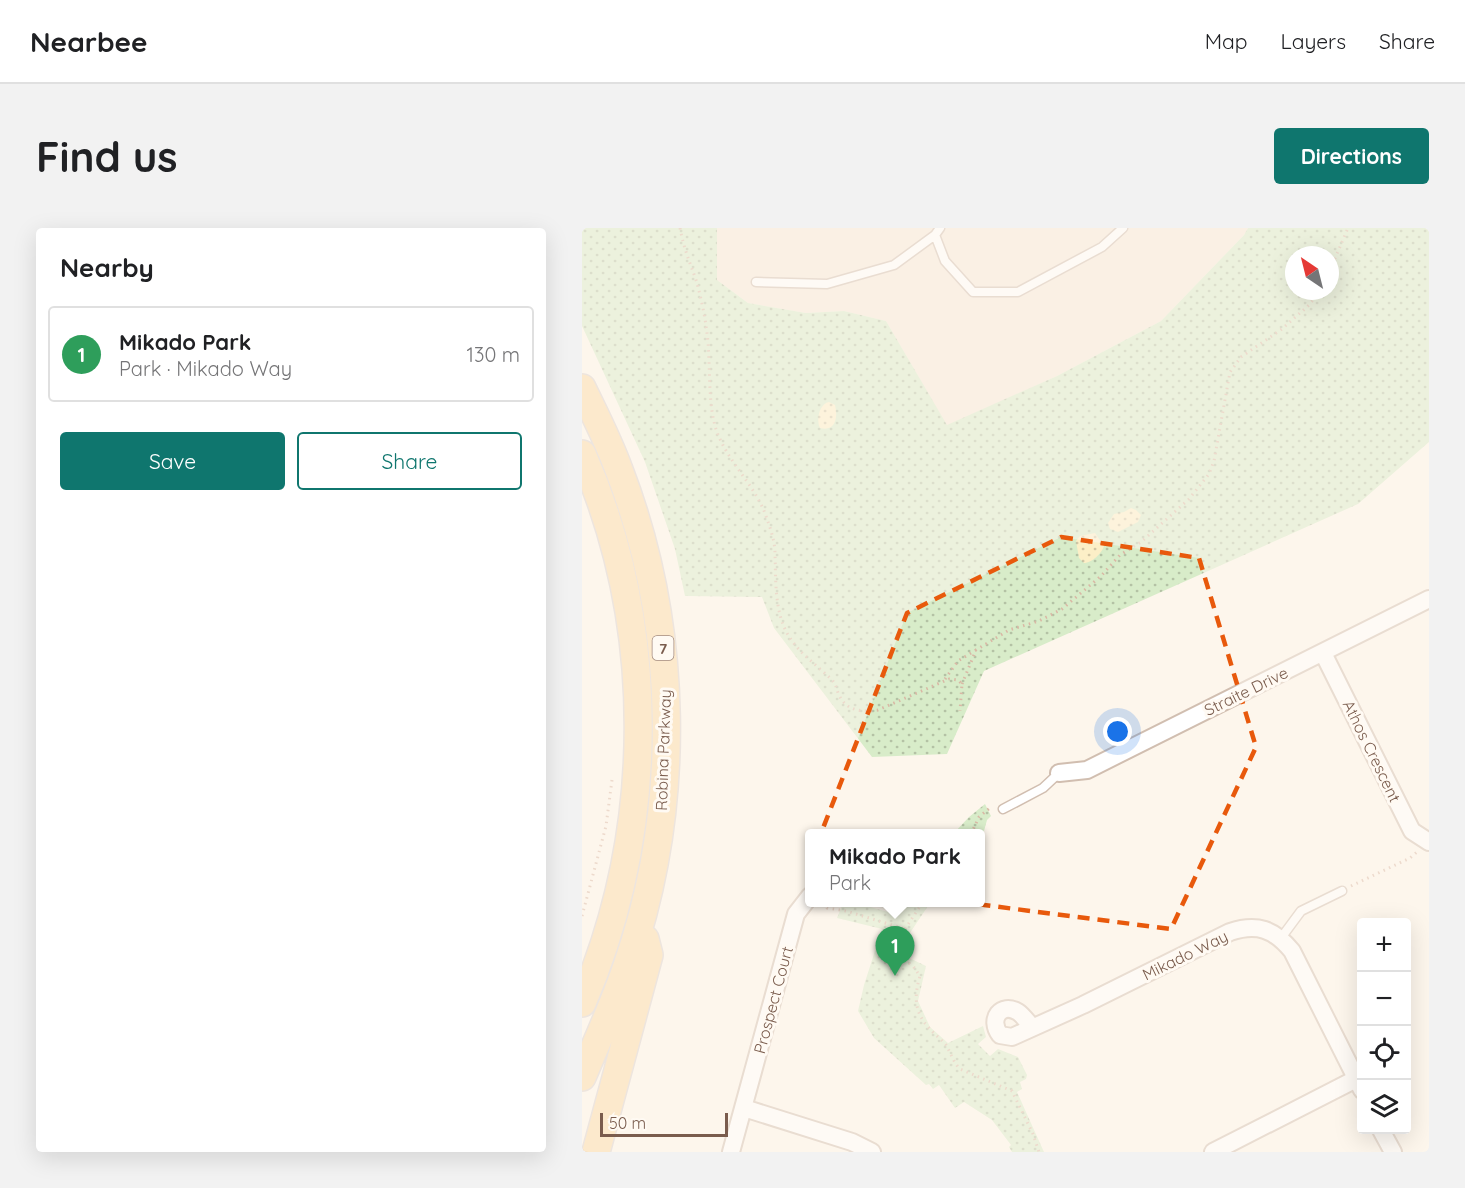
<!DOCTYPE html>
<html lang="en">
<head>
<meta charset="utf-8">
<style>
  body { margin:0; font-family:Quicksand,sans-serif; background:#f2f2f2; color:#202124 }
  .controls { position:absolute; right:18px; bottom:18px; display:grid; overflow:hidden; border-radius:6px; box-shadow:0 6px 24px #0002 }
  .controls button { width:54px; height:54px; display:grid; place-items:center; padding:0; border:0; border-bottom:2px solid #e0e0e0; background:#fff; color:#202124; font:30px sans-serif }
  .compass { position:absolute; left:703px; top:18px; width:54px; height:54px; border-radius:50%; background:#fff; box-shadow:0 6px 24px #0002; rotate:325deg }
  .scale { position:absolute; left:18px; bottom:15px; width:128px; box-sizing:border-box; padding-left:6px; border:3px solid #7a5c4d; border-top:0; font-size:16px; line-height:21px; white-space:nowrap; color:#7a5c4d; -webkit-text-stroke:4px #fffaf3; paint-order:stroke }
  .you { position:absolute; left:536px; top:504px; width:21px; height:21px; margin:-15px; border:4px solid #fff; border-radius:50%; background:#1a73e8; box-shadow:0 0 0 9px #1a73e833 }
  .badge { display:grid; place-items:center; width:39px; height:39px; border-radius:50%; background:#0f766e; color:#fff; font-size:20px; font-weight:700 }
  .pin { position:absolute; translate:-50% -50px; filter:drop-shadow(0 2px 3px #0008) }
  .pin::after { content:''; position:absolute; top:32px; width:21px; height:18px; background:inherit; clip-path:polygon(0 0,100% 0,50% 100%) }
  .popup { position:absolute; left:223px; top:601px; width:180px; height:78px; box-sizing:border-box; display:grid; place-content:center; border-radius:6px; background:#fff; filter:drop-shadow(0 2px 4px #0005); font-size:20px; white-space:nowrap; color:#757577 }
  .popup b { font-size:22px; color:#202124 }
  .popup::after { content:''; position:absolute; left:50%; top:100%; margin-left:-12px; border:12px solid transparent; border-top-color:#fff }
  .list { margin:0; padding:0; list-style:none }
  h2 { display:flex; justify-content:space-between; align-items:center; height:78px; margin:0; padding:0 24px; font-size:26px }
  h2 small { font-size:20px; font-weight:400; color:#757577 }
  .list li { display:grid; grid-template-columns:39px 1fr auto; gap:18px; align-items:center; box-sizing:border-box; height:96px; margin:0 12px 12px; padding:0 12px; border:2px solid #e0e0e0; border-radius:6px }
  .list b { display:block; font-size:22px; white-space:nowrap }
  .list p { margin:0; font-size:20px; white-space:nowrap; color:#757577 }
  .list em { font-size:20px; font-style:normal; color:#757577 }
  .actions { display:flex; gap:12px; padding:18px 24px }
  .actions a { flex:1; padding:14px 0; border:2px solid #0f766e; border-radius:6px; text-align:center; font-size:21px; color:#0f766e }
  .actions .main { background:#0f766e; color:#fff }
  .icon { flex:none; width:33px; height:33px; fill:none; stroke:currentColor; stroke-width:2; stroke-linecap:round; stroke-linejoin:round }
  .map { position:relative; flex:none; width:847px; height:924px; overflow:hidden; border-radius:6px }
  header { display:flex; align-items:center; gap:36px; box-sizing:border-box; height:84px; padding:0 30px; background:#fff; border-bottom:2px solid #e0e0e0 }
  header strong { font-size:28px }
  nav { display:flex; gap:33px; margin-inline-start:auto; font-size:21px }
  .intro { display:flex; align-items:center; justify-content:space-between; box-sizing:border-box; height:144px; padding:0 36px }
  h1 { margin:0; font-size:42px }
  .button { padding:15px 27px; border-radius:6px; background:#0f766e; color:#fff; font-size:21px; font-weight:700 }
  main { display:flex; gap:36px; padding:0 36px }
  aside { flex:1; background:#fff; border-radius:6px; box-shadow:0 6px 24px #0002 }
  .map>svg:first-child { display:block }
  .residential { fill:#f5e8da }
  .grass { fill:url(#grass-dots); fill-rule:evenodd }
  .sand { fill:url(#sand-dots) }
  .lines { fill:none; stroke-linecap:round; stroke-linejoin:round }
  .service-casing { stroke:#d1beb0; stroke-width:11 }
  .minor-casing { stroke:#d1beb0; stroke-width:20 }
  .primary-casing { stroke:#dad1cd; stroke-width:30 }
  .path { stroke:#d9b8a5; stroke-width:3; stroke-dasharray:1.5 4.5; stroke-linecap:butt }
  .service { stroke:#fff; stroke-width:8 }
  .minor { stroke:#fff; stroke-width:16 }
  .primary { stroke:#fbd9a5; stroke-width:27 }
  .marked { fill:none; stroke:#e8590c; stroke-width:4.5; stroke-dasharray:12 8; stroke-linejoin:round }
  .labels { text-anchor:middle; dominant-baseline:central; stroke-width:6; stroke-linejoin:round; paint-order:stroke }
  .shield { fill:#fffaf3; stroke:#a28b7f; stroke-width:1.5 }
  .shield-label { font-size:15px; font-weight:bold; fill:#7a5c4d }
  .street-label { font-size:16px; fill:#7a5c4d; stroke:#fffaf3 }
</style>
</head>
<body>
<header>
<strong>Nearbee</strong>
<nav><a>Map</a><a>Layers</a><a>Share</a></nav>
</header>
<div class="intro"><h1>Find us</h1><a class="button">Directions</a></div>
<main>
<aside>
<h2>Nearby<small></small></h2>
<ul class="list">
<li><span class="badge" style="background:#2e9e5b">1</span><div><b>Mikado Park</b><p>Park · Mikado Way</p></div><em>130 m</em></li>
</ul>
<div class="actions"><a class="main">Save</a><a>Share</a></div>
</aside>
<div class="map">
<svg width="847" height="924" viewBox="0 0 847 924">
  <defs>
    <pattern id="grass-dots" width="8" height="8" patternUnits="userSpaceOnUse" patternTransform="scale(1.5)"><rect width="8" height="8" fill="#d8ecc9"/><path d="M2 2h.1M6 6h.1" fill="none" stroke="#b4c2a5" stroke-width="1.8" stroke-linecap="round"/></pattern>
    <pattern id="sand-dots" width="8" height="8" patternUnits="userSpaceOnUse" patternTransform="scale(1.5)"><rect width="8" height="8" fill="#fcefc7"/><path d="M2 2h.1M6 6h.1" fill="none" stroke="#d1c5a4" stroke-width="1.8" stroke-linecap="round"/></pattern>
  </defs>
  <rect width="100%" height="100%" fill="#fdf6ec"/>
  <path class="residential" d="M135,0h531l-4,7 -83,86 -104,55 -110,50 -61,-105 -42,-10 -38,2 -58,-10 -31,-23z"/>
  <path class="grass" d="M0,0h135v52l31,23 58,10 38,-2 42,10 61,104 110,-49 104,-55 83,-86 4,-7h181v214l-71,62 -374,167 -37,83 -75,3 -98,-129 -12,-31 -77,-1 -10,-47 -30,-87 -63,-136zM712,27h36v36h-36z
    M403,576l6,12 -4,4 -6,22 -1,-8 -26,-1 15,-16z
    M261,675h13l32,9 4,-9h38l-24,36 -5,15 25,12 -8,35 12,26 18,16 35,-17 3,11 -8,7 12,12 8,-7 20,8 9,18 -1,4 -6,3 2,7 -5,3 27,60h-32l-3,-5 2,-2 -19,-25 -28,-18 -9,6 -16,-23 -6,4 -4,-5 -3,1 -52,-47 -16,-27 6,-26 18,-56 -45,-11z"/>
  <path class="sand" d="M247,174l6,3c3,12 1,27 -15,23 -4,-8 -1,-24 9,-26z
    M549,280l5,2 5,5 -3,7 -20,10 -8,-3 -2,-6 6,-9 10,-2z
    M513,305l9,13c-2,7 -12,17 -20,17l-5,-5 -3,-17 4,-5z"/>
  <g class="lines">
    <defs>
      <path id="service" d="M358,0l-5,7 10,26 28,31h45l84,-45 21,-19
        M174,54l71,2 67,-19 41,-30
        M421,581l40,-21 16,-15
        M699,710l20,-27 41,-20"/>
      <path id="minor" d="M741,425l89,178 17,11
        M477,545l28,-3 342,-171
        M450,799c-4,-4 -9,-12 -14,-15 -17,-10 -30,7 -18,23l12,2 71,-32 147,-73c27,-9 44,-3 62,19l70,139
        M162,880l108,34 20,10
        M799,902l12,22
        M149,924l65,-238 14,-18
        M631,924l143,-73"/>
      <path id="primary" d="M0,160c13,27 27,54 37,82 60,156 63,335 9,493 -13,39 -30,76 -46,114
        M0,226c76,172 74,377 0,549
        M14,924l53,-197 -4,-16"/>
    </defs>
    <use href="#service" class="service-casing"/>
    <use href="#minor" class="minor-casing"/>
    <use href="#primary" class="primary-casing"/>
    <path class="path" d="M98,0c4,21 9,32 16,52 5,17 9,36 11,53 4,30 0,72 10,99 12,32 40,55 50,87 4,11 8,23 8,35 1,27 -1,60 15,84 11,17 28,28 41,41 6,6 5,10 8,16 8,17 24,17 39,15l71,-31 9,1 4,4 -2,27
      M748,42l18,-42
      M363,451l13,-18 18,-11
      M380,456l14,-34 33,-20 30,-9 23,-12 39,-33 19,-21 21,-13 48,-43 20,-25 5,-13 16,-89 11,-15 41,-28 27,-24 11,-14
      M389,606l8,-17 12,-10
      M769,658l59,-28 7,-6
      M243,674l2,6 19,3 59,18 -9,15 -2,9 19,13 7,10c-6,20 -6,36 9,52 5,6 12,11 17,17 5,8 7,17 14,24l52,22 21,43 6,18
      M0,688l24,-90 6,-46
      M323,701l18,-27"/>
    <use href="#service" class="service"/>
    <use href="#minor" class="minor"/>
    <use href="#primary" class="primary"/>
  </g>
  <path d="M0 0H847V924H0ZM479,309l138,21 57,189 -85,182 -187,-24 -166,-64 89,-228z" fill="#fdf6ec" fill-opacity=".55" fill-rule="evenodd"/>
  <path class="marked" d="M479,309l138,21 57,189 -85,182 -187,-24 -166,-64 89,-228z"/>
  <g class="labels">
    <rect class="shield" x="70.5" y="408" width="21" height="24" rx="4.5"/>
    <g class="shield-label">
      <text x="81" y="420">7</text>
    </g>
    <g class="street-label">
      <text transform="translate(664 463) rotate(-26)">Straite Drive</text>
      <text transform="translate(81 522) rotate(-88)">Robina Parkway</text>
      <text transform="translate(790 523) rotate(64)">Athos Crescent</text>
      <text transform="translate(603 727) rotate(-26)">Mikado Way</text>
      <text transform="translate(191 772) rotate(-75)">Prospect Court</text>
    </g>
  </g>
</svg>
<div class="controls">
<button>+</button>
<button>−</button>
<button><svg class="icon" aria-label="locate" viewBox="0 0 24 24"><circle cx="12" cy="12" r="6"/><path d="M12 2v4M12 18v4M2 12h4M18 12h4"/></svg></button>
<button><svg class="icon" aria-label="layers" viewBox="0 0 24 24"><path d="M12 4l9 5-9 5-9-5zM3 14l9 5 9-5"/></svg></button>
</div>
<svg class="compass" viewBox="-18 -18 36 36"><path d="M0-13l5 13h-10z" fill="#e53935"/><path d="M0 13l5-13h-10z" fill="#757577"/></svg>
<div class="scale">50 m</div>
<div class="you"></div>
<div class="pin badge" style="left:313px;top:748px;background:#2e9e5b">1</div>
<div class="popup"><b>Mikado Park</b>Park</div>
</div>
</main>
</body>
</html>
